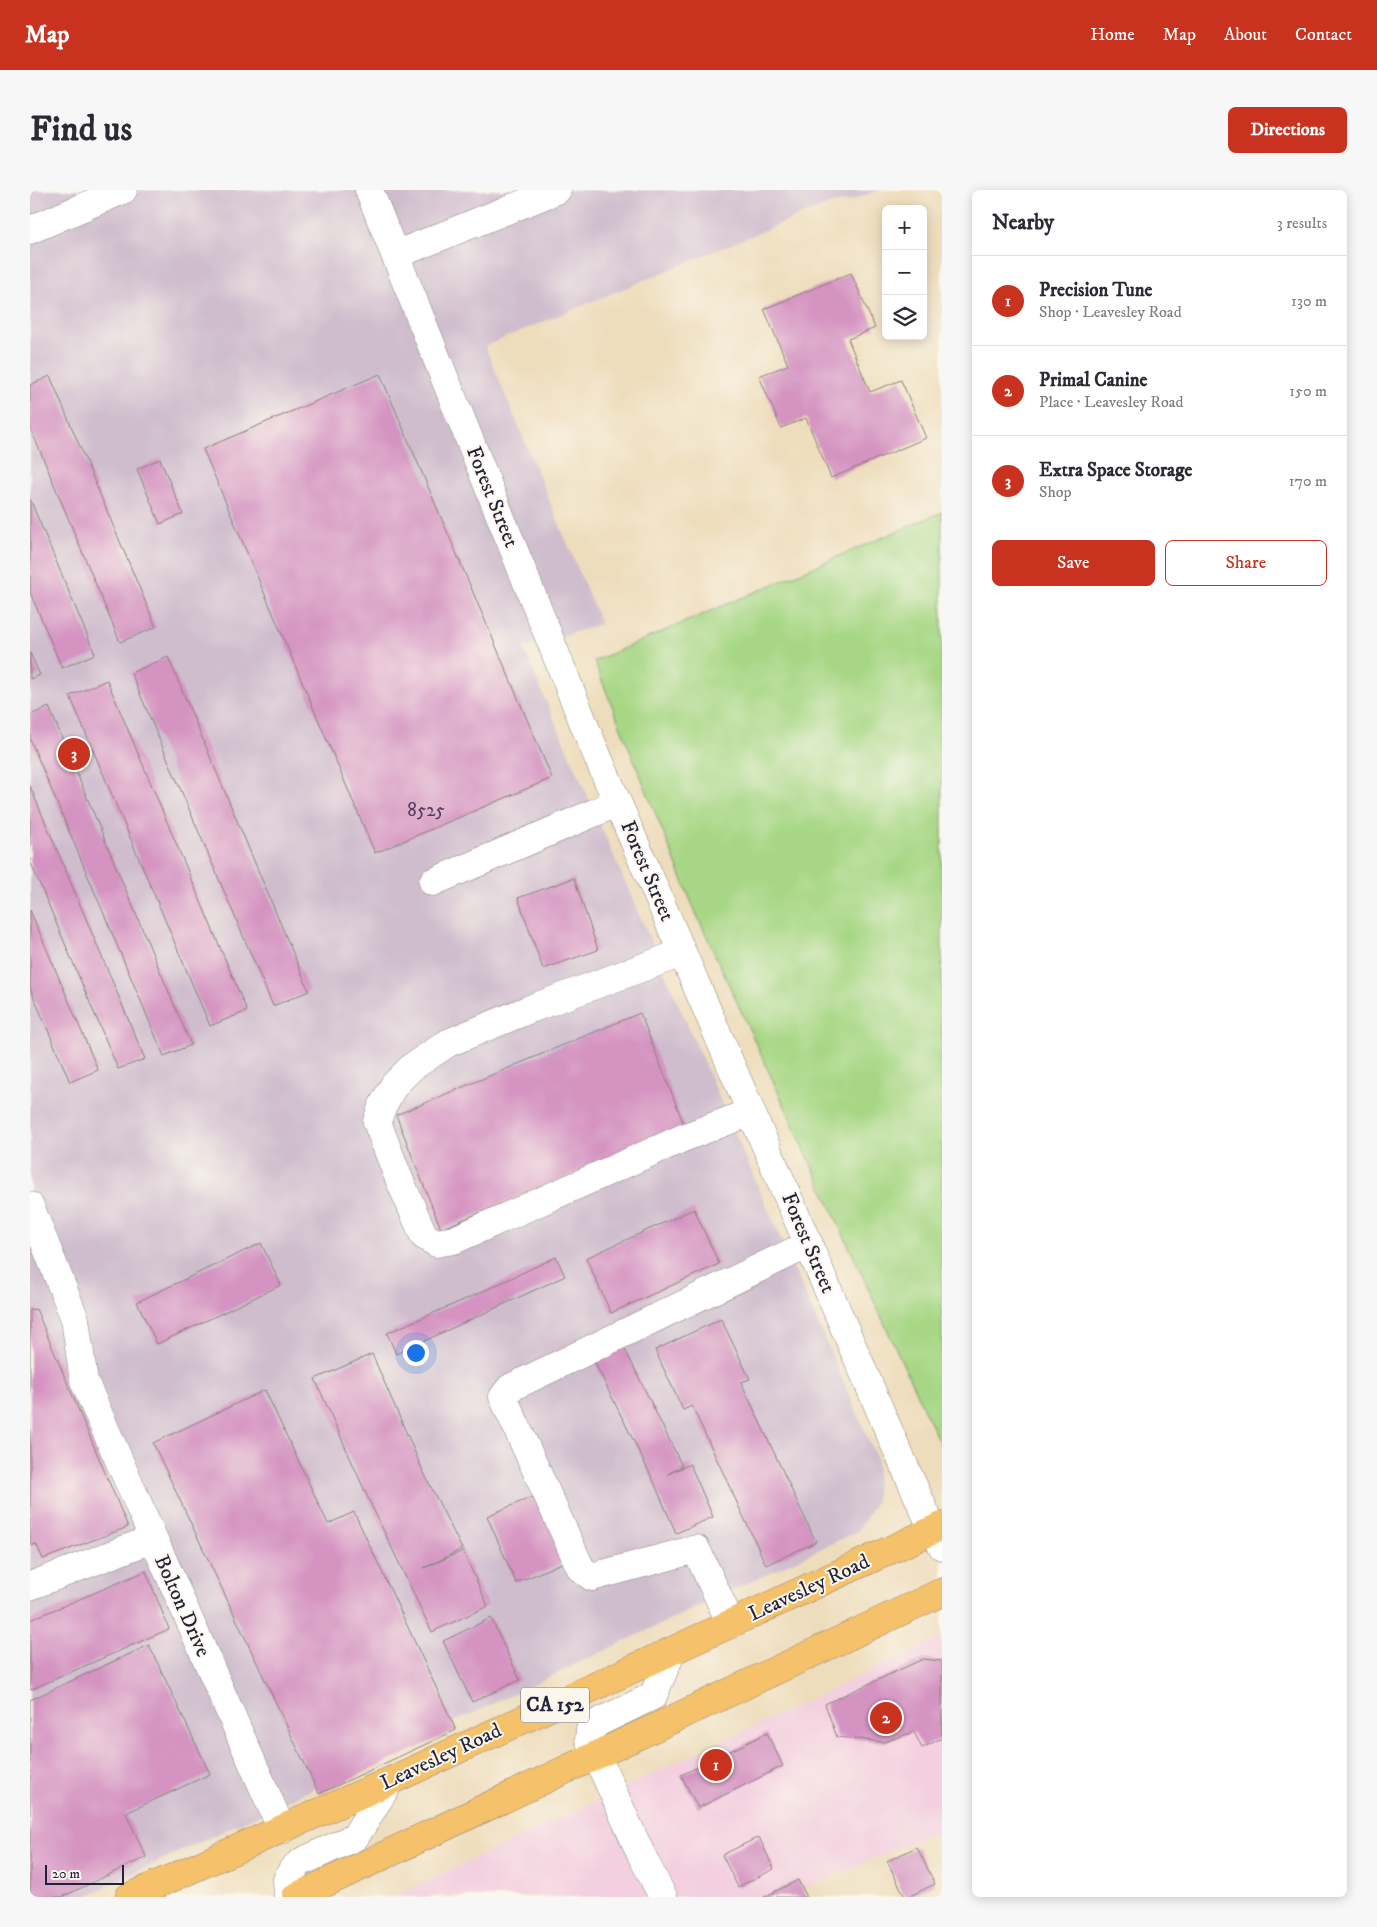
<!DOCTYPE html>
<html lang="en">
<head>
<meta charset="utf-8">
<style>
  body { margin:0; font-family:"IM FELL DW Pica",serif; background:#f7f7f7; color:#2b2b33 }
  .controls { position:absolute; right:15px; top:15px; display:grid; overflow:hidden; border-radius:8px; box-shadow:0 2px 12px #0003 }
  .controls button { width:45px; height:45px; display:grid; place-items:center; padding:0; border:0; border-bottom:1px solid #e1e1e2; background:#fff; color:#2b2b33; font:25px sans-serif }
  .scale { position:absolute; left:15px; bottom:12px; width:79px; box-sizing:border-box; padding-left:5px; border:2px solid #22223b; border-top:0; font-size:14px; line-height:18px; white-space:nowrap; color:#22223b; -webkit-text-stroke:4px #fbf7ec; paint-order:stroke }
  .you { position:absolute; left:385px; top:1162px; width:18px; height:18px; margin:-12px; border:4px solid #fff; border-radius:50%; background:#1a73e8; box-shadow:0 0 0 8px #1a73e833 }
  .badge { display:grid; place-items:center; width:32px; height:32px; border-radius:50%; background:#c8321e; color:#fff; font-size:16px; font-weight:700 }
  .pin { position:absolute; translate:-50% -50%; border:2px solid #fff; box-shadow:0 1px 5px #0006 }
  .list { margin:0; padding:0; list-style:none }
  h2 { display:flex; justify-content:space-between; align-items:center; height:65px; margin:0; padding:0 20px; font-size:21px }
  h2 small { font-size:16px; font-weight:400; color:#7c7c81 }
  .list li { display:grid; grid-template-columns:32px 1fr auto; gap:15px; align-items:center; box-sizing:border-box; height:90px; padding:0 20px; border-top:1px solid #e1e1e2 }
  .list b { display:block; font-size:19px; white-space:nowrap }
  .list p { margin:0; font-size:16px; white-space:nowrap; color:#7c7c81 }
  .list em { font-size:16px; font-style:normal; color:#7c7c81 }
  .actions { display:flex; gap:10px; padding:15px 20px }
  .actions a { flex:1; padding:11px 0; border:1px solid #c8321e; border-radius:8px; text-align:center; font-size:18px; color:#c8321e }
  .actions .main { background:#c8321e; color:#fff }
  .icon { flex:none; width:28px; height:28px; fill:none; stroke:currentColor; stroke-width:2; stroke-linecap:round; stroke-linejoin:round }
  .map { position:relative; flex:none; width:912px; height:1707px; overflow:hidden; border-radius:8px }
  header { display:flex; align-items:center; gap:30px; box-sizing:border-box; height:70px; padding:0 25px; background:#c8321e; color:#fff }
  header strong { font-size:24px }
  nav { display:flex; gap:28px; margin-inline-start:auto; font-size:18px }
  .intro { display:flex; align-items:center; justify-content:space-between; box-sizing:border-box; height:120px; padding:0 30px }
  h1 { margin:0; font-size:35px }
  .button { padding:12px 22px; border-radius:8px; background:#c8321e; color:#fff; font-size:18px; font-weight:700 }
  main { display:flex; gap:30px; padding:0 30px }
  aside { flex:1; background:#fff; border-radius:8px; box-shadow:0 2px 12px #0003 }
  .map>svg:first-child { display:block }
  .built { fill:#f3cfdf }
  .industrial { fill:#cfbdce }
  .green { fill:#a7d785; stroke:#647c60 }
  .building { fill:#d493c1 }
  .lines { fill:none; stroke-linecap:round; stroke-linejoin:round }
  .minor-casing { stroke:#88807c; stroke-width:29 }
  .major-casing { stroke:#88807c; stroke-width:29 }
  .minor { stroke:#fff; stroke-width:28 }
  .major { stroke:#f5c16b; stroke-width:28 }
  .labels { text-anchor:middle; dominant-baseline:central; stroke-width:4; stroke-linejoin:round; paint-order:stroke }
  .number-label { font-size:19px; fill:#4e3e5c }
  .shield { fill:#fbf7ec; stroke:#636270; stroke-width:1 }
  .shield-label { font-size:20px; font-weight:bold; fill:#22223b }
  .street-label { font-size:21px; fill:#22223b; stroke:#fbf7ec }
</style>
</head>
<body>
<header>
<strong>Map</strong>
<nav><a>Home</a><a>Map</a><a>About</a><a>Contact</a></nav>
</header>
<div class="intro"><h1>Find us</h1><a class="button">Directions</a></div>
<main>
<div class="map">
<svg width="912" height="1707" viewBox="0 0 912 1707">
  <rect width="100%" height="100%" fill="#fbf7ec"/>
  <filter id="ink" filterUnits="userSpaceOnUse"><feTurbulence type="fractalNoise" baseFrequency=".02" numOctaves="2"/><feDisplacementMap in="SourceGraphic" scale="10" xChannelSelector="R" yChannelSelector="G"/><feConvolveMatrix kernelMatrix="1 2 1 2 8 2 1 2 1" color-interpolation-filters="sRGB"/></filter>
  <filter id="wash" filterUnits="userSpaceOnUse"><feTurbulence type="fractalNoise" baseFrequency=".0096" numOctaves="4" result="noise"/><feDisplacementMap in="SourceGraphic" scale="20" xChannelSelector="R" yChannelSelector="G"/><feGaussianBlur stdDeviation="1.12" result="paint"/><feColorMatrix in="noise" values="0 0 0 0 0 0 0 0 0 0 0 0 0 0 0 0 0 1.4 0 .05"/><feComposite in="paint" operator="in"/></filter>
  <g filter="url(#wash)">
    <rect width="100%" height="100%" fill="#eeddbc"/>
    <path class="built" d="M912,1447v192l-158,68h-391z"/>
    <path class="industrial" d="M0,0h849l-26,10 -27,5 -341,141 116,278 -78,24 354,811 -1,42 -18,30 -774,366h-54z"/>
    <path class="green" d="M912,322v937l-247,-538 -101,-250z"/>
    <g id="blocks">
      <path class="building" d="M821,83l24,55 -27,11 22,53 31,-12 25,58 -95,40 -25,-60 -25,10 -22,-52 29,-11 -24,-56z
        M350,184l172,404 -177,75 -172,-404z
        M20,186l106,251 -36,15 -90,-215v-42z
        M130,269l23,55 -23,10 -23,-55z
        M0,309l65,155 -33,14 -32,-76z
        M0,463l10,22 -10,4z
        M138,467l141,334 -36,15 -142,-333z
        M77,490l140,331 -37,15 -140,-330z
        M19,517l142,338 -27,11 -134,-317v-24z
        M0,596l115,273 -27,10 -88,-208z
        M544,688l24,72 -55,19 -25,-71z
        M0,720l68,160 -28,12 -40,-94z
        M610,823l45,114 -244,102 -45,-114z
        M664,1019l25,55 -108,49 -25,-55z
        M231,1053l20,42 -124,59 -20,-42z
        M526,1067l9,19 -169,78 -9,-21 86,-37z
        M6,1119l92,218 -85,32 -7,-15 -6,2v-236z
        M691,1129l29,60 -9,3 75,160 -50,23 -74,-159 -9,4 -28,-60z
        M592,1153l60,123 -14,8 22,-10 23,53 -37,16 -23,-53 -61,-123z
        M342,1164l51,117 39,78 -38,19 39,-17 25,55 -56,26 -64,-134 -53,-119z
        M235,1200l63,134 26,-12 102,218 -137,64 -166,-351z
        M507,1305l29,66 -50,22 -29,-67z
        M116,1381l23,58 -139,61v-70z
        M461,1428l29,62 -48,22 -29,-61z
        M119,1455l61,129 -84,39 20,44 -84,40h-32v-197z
        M893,1469l19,2v77l-20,10 -8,-16 -30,10 -47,-5 -12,-33z
        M737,1543l16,33 -85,42 -17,-33z
        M729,1647l15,32 -36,18 -16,-32z
        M887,1657l18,37 -27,13h-3l-18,-36z
        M768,1690l9,17h-43z"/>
    </g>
  </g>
  <g filter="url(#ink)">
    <use href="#blocks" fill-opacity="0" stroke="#88807c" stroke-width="1"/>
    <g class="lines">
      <defs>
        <path id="minor" d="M339,0l221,549 305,706 38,85 9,16
          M0,40l93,-40
          M365,65l162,-65
          M403,692l184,-79
          M652,763l-152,56 -82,34 -36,24 -18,18 -12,22 -5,15 20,52 27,62 12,7 18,-3 229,-102 68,-26
          M0,1016l45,113 9,62 198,449
          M0,1396l122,-47
          M701,1434l-35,-75 -104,28 -11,-8 -78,-172 7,-9 299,-144
          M258,1707l-1,-17 5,-10 9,-8 54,-25 35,-56
          M633,1707l-22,-43 -52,-115 1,-9 7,-7 56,-27 19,-45"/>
        <path id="major" d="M99,1707l261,-116 552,-255
          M266,1707l646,-305"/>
      </defs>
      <use href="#minor" class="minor-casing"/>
      <use href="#major" class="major-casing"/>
      <use href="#minor" class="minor"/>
      <use href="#major" class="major"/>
    </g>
  </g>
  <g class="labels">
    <g class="number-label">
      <text x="396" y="620">8525</text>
    </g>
    <rect class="shield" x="491" y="1497.5" width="68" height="35" rx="4"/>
    <g class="shield-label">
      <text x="525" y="1515">CA 152</text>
    </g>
    <g class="street-label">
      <text transform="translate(462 307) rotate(68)">Forest Street</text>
      <text transform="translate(617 681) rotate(67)">Forest Street</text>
      <text transform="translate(778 1053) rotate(67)">Forest Street</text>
      <text transform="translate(779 1398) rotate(-25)">Leavesley Road</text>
      <text transform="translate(152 1416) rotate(66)">Bolton Drive</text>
      <text transform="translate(411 1567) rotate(-25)">Leavesley Road</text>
    </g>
  </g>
</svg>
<div class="controls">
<button>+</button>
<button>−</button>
<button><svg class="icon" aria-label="layers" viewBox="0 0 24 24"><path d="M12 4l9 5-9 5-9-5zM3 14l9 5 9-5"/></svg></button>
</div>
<div class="scale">20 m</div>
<div class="you"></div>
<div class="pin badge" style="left:686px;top:1575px">1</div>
<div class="pin badge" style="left:856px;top:1528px">2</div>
<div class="pin badge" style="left:44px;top:564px">3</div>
</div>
<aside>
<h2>Nearby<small>3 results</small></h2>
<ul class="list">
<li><span class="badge">1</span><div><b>Precision Tune</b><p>Shop · Leavesley Road</p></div><em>130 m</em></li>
<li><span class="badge">2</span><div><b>Primal Canine</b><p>Place · Leavesley Road</p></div><em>150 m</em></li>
<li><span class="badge">3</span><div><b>Extra Space Storage</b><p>Shop</p></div><em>170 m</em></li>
</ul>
<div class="actions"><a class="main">Save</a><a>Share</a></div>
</aside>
</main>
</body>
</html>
